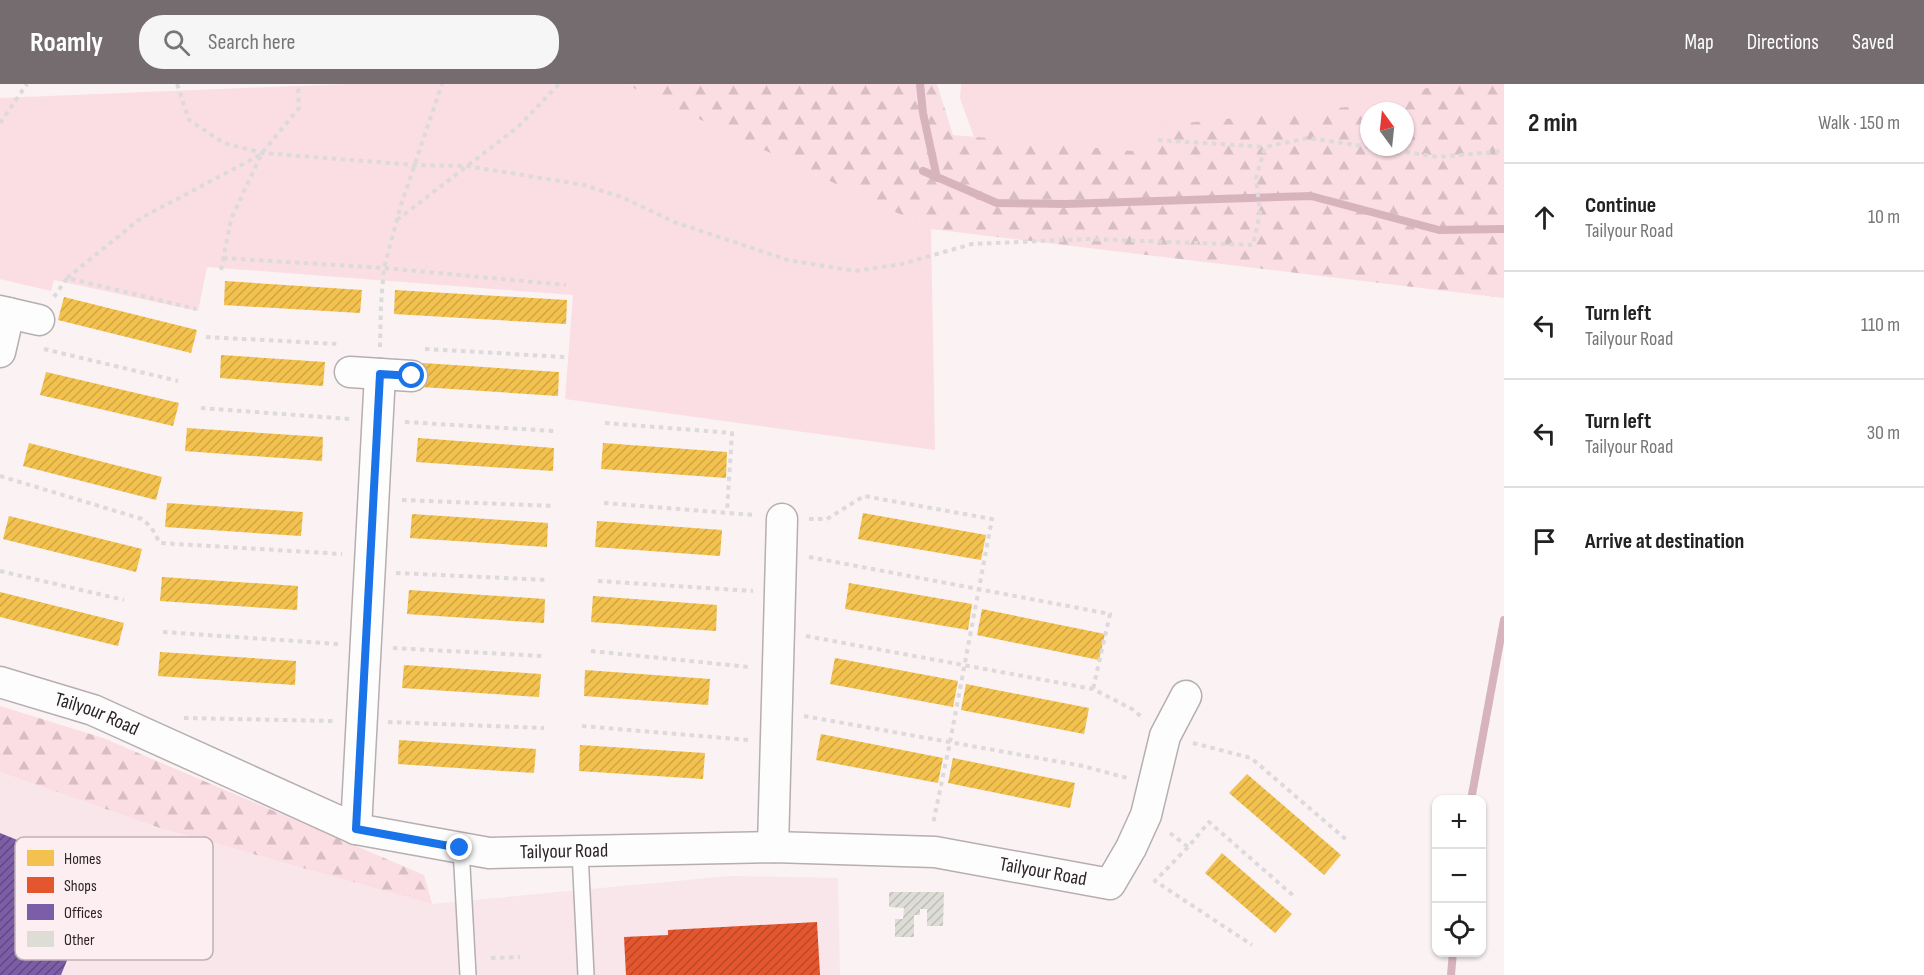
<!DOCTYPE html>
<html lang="en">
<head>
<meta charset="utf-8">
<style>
  body { margin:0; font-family:"Sofia Sans Condensed",sans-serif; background:#f6f6f6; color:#222 }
  .controls { position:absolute; right:18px; bottom:18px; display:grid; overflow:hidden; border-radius:12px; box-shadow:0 2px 4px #0004 }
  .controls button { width:54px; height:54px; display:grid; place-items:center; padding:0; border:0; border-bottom:2px solid #e0e0e0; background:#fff; color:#222; font:30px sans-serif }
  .compass { position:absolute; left:1360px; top:18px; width:54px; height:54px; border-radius:50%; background:#fff; box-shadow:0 2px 4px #0004; rotate:345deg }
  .stop { position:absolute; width:18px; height:18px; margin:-14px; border:4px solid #1a73e8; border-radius:50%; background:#fff }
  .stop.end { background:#1a73e8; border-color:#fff; box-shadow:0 2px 6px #0008 }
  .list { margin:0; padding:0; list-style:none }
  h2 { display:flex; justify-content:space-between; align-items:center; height:78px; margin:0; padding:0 24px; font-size:26px }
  h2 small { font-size:20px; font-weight:400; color:#767676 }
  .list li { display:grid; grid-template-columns:39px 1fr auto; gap:18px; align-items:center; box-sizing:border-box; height:108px; padding:0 24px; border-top:2px solid #e0e0e0 }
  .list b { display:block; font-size:22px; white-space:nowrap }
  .list p { margin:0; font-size:20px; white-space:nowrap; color:#767676 }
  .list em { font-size:20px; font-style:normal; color:#767676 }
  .icon { flex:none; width:33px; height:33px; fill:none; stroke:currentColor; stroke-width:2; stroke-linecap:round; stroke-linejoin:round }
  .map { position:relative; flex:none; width:1504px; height:891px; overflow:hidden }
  header { display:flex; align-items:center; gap:36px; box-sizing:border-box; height:84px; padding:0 30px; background:#746c6e; color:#fff }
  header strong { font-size:28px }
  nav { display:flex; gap:33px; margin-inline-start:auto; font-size:21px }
  .search { width:420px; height:54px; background:#f6f6f6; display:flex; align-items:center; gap:15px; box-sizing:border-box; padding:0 21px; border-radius:24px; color:#767676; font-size:22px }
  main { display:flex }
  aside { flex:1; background:#fff }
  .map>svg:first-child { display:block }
  .built { fill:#f8e6ea }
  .green { fill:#fbdde4 }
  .forest { fill:url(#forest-firs); fill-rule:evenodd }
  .homes { fill:url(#homes-hatch) }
  .shops { fill:url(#shops-hatch) }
  .offices { fill:url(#offices-hatch) }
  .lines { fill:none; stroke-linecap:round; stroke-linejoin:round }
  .stream { stroke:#d7b4bd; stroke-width:8 }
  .building { fill:url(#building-hatch) }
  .service-casing { stroke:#b6aeb0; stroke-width:18 }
  .minor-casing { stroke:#b6aeb0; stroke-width:33 }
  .path { stroke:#dddadb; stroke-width:4; stroke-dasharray:4.5 4.5; stroke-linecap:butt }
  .service { stroke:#fefdfd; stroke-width:15 }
  .minor { stroke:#fefdfd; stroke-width:30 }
  .route { stroke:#1a73e8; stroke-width:8 }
  .labels { text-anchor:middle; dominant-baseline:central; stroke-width:6; stroke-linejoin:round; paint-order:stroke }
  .street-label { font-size:20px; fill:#2c2426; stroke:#fdeef2 }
  .key { fill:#fdeef2; stroke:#beb1b5; stroke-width:1.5 }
  .key-label { font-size:16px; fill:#2c2426 }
</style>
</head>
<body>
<header>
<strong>Roamly</strong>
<div class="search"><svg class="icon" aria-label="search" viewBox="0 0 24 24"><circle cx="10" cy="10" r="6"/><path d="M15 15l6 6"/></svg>Search here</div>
<nav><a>Map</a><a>Directions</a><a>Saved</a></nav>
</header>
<main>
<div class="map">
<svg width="1504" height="891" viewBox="0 0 1504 891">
  <defs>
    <pattern id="forest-firs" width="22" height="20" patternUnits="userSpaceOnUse" patternTransform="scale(1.5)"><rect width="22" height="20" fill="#fbdde4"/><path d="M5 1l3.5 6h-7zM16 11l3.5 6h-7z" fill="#d7bec3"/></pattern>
    <pattern id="homes-hatch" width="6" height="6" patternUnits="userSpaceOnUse" patternTransform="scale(1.5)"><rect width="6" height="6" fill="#f2c14e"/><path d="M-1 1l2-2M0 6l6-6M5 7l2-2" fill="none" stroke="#d0a644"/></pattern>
    <pattern id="shops-hatch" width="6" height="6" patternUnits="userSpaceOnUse" patternTransform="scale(1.5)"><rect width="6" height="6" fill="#e4572e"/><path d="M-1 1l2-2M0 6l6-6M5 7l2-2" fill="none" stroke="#b94827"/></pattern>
    <pattern id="offices-hatch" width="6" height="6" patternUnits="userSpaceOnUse" patternTransform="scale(1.5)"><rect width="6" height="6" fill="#7b5ea7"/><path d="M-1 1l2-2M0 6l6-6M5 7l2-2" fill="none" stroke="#604980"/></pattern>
    <pattern id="building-hatch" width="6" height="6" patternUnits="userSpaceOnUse" patternTransform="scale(1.5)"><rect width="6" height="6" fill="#ddddd6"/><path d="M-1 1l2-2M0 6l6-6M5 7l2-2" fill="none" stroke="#bebeb8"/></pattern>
  </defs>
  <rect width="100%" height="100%" fill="#faf2f3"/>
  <path class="built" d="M0,688l160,56 272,76 298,-28 108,2 2,97h-840z"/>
  <path class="green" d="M345,0h280l306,145 4,221 -370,-51 8,-104 -366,-28 -9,44 -144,-31 -3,11 -51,-12v-181z
    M961,0h478l-61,20 -224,49 -171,9 -23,-64z"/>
  <path class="forest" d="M625,0h312l16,51 201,18 10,-28 214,-21 61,-20h65v214l-573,-69zM1369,27h36v36h-36z
    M0,622l103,32 321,137 8,29 -272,-76 -160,-56z"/>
  <path class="homes" d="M225,197l137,9 -2,23 -136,-8z
    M395,206l172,10 -1,24 -172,-10z
    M64,213l133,33 -6,23 -133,-33z
    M221,271l104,7 -2,24 -103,-8z
    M423,279l136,9 -1,24 -137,-9z
    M46,288l133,31 -6,23 -133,-31z
    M187,344l136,9 -1,24 -137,-10z
    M418,354l136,10 -1,23 -137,-9z
    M29,359l133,34 -6,23 -133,-34z
    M603,359l124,9 -1,26 -125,-9z
    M167,419l136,9 -2,24 -136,-9z
    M863,429l123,22 -5,25 -123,-21z
    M412,430l136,9 -1,24 -137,-9z
    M9,432l133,33 -6,23 -133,-33z
    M597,437l125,9 -2,26 -125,-9z
    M162,493l136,9 -1,24 -137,-9z
    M849,499l123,21 -4,26 -123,-21z
    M409,506l136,9 -1,24 -137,-9z
    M0,508l124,31 -6,23 -118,-29z
    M593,512l124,9 -1,26 -125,-9z
    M982,525l123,25 -6,26 -122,-25z
    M160,568l136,9 -1,24 -137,-9z
    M835,574l123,23 -5,26 -123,-23z
    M404,581l137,9 -2,23 -137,-9z
    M585,586l125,9 -2,26 -124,-9z
    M966,600l123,24 -5,26 -123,-24z
    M821,650l122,24 -5,25 -122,-23z
    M399,656l137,9 -2,24 -136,-9z
    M580,661l125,8 -2,26 -124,-8z
    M953,674l122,25 -5,25 -122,-25z
    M1247,690l94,81 -17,20 -95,-82z
    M1222,769l70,61 -17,19 -70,-60z"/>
  <path class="shops" d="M817,838l3,53h-194l-2,-38 44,-2v-5z"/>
  <path class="offices" d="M0,749l47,19 -5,12 21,8 -6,16 34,14 -30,73h-61z"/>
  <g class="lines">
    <path class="stream" d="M920,0l3,29 14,65
      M923,87l74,32 68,1 246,-8 128,34 65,-1
      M1471,716l33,-180
      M1451,891l2,-23"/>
  </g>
  <path class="building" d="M889,808h55l-1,34h-16v-17h-7v6h-6v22h-19v-18h8l1,-11 -15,-1z"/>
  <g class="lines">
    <defs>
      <path id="service" d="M461,764l7,127
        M580,768l6,123"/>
      <g id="minor">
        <path d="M0,227l39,9"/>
        <path d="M0,268l9,-39"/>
        <path d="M350,288l62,4"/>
        <path id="s1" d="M0,598l93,28 263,119 133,24 284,-6 162,5 175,32 21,-36 15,-33 19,-79 21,-40"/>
        <path d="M356,745l24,-455"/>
        <path d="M773,763l9,-328"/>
      </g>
    </defs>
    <use href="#service" class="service-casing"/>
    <use href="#minor" class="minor-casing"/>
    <path class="path" d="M177,0l12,36 35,23 38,10 153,12 52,1 117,19 40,13 50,24 114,38 67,11 47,-7 70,-20 117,-5 164,6 7,-32 -4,-35 9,-31 43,-9 61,9
      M0,39l27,-39
      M1158,56l107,7
      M1370,63l69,10 65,-6
      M397,136l121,-93 41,-43
      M223,174l161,10 182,17
      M221,186l10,-51 31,-66 37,-45 -1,-24
      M67,194l74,-60 121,-64
      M54,213l13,-19 129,31
      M206,253l133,7
      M380,263l1,-43 3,-36 16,-60 42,-124
      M44,265l134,32
      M425,265l140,8
      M201,324l149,11
      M405,338l149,9
      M605,339l127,10 -5,78
      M0,392l142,43 9,8 9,16 182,11
      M402,416l152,6
      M604,419l150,12
      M809,435h18l37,-23 128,23 -42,223 -17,82
      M809,473l301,57 -17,75
      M0,487l124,29
      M396,489l152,7
      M598,497l155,10
      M163,548l175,12
      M806,552l287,53 39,20 11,9
      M393,564l149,8
      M591,567l158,16
      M804,632l279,50 44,12
      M184,634l149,3
      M388,638l156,6
      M582,642l167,14
      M1193,659l58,15 98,84
      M1170,749l18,14 21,-25 87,76
      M1188,763l-33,34 97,64
      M491,874l29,-1"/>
    <use href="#service" class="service"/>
    <use href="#minor" class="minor"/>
  </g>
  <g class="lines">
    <path class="route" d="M412,292l-32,-2 -24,455 104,19"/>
  </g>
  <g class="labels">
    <g class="street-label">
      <text stroke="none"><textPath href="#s1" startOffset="102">Tailyour Road</textPath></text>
      <text stroke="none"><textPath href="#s1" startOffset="596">Tailyour Road</textPath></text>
      <text stroke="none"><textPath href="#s1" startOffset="1077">Tailyour Road</textPath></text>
    </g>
  </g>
  <rect x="15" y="753" width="198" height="123" rx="9" class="key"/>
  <rect x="27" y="766" width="27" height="16" fill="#f2c14e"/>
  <rect x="27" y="793" width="27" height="16" fill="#e4572e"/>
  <rect x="27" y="820" width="27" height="16" fill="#7b5ea7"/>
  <rect x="27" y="847" width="27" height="16" fill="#ddddd6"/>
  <g class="key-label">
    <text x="64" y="780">Homes</text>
    <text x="64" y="807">Shops</text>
    <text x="64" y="834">Offices</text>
    <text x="64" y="861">Other</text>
  </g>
</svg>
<div class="controls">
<button>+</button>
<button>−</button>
<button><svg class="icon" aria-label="locate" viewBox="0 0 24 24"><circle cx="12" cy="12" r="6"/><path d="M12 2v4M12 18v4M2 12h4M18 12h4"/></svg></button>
</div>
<svg class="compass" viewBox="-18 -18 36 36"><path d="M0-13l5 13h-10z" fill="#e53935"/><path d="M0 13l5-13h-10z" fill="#767676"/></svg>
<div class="stop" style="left:412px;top:292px"></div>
<div class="stop end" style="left:460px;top:764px"></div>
</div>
<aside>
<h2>2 min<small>Walk · 150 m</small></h2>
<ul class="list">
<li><svg class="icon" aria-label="ahead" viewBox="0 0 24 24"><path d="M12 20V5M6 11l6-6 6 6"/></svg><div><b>Continue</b><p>Tailyour Road</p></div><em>10 m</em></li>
<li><svg class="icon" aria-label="left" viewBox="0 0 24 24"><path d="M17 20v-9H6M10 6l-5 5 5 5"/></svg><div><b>Turn left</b><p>Tailyour Road</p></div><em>110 m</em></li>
<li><svg class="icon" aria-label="left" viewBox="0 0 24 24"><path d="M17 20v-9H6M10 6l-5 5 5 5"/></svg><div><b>Turn left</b><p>Tailyour Road</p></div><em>30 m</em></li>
<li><svg class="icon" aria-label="arrive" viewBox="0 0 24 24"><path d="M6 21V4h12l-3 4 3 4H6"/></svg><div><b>Arrive at destination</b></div></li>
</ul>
</aside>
</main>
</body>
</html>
